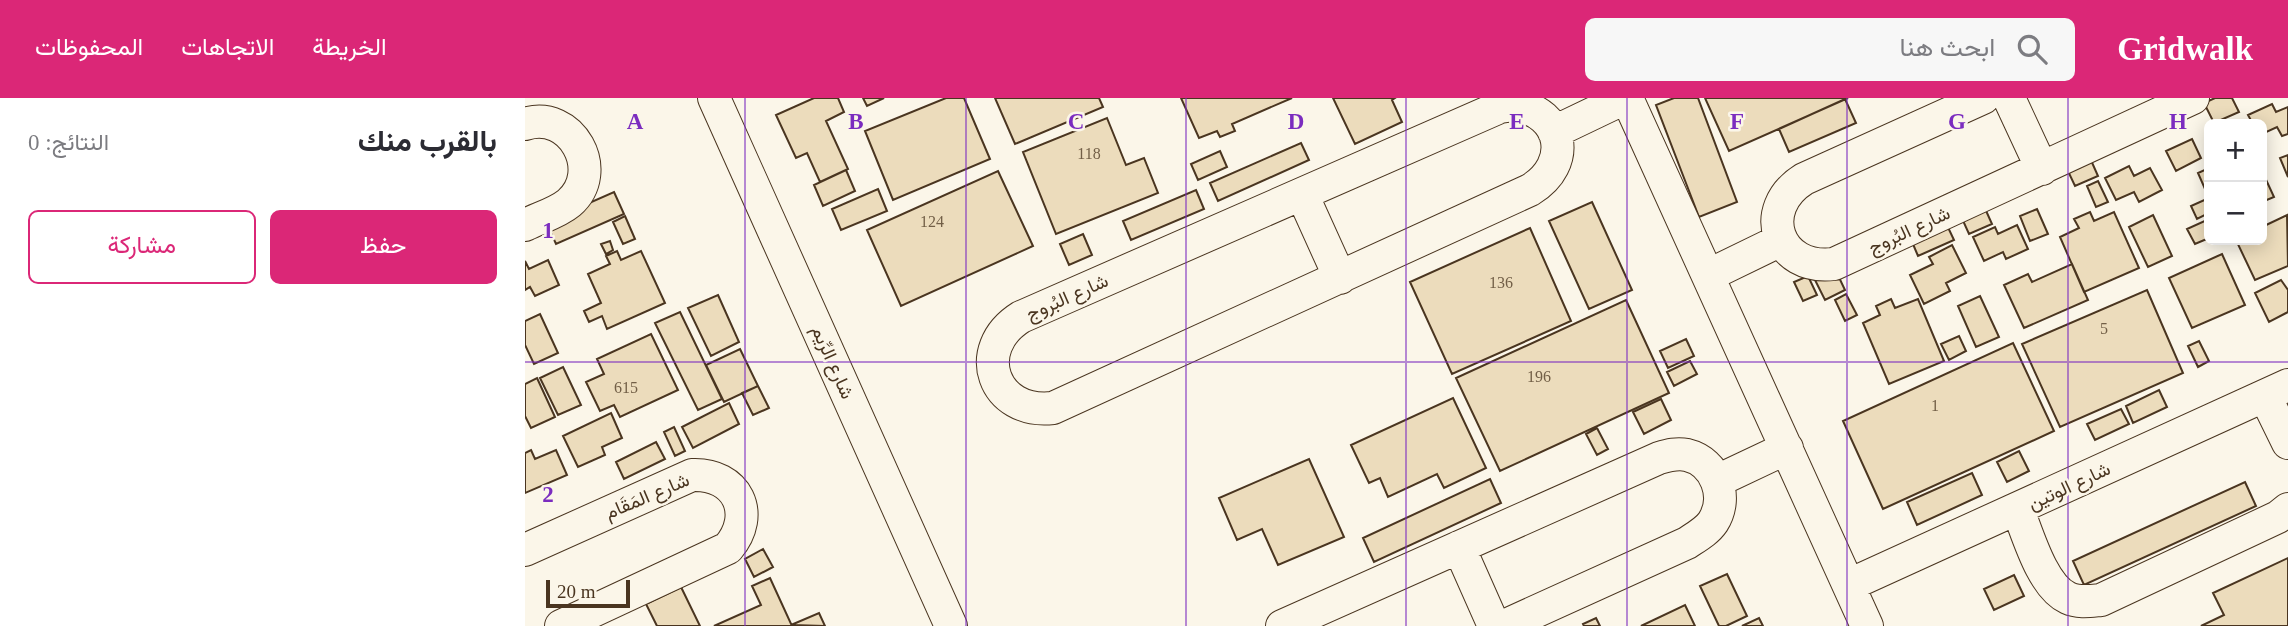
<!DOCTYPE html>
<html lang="ar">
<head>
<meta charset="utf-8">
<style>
  body { margin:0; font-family:"Times New Roman",Vazirmatn,serif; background:#f7f7f7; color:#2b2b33; direction:rtl }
  .controls { position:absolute; right:21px; top:21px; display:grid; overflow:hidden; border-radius:10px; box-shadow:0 4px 18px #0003 }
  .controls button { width:63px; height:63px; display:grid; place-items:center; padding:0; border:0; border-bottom:2px solid #e1e1e2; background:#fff; color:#2b2b33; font:35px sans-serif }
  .scale { position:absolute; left:21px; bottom:18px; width:84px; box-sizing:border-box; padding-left:7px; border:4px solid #4a3520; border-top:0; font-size:19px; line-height:24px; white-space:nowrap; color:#4a3520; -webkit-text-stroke:5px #fbf6e9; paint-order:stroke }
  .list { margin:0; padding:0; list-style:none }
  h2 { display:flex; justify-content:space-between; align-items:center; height:91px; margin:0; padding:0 28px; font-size:30px }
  h2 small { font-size:23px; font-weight:400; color:#7c7c81 }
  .actions { display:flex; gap:14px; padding:21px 28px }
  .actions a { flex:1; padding:16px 0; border:2px solid #db2777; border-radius:10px; text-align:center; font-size:24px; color:#db2777 }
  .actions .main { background:#db2777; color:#fff }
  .icon { flex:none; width:38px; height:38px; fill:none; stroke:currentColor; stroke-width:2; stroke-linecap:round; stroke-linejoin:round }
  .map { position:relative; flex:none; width:1763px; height:528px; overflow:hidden; direction:ltr }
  header { display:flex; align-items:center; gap:42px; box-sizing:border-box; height:98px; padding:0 35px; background:#db2777; color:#fff }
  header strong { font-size:33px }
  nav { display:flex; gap:38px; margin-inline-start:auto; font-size:24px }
  .search { width:490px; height:63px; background:#f7f7f7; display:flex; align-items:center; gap:18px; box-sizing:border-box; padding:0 24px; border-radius:10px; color:#7c7c81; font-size:26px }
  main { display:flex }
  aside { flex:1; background:#fff }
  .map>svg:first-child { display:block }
  .building { fill:#ecdcbc; stroke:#4a3520; stroke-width:2 }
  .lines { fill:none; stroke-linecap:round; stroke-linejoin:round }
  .minor-casing { stroke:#4a3520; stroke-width:34 }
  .minor { stroke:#fbf6e9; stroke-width:32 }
  .grid { fill:none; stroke:#7b2cbf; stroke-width:2; stroke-opacity:0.55 }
  .labels { text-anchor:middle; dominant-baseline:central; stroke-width:5; stroke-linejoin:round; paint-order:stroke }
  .number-label { font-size:16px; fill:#725f47 }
  .street-label { font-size:19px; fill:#4a3520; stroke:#fbf6e9 }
  .grid-label { font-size:23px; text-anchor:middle; font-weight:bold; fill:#7b2cbf; stroke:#fbf6e9; stroke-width:5; stroke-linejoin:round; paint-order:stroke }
</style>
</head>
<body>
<header>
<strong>Gridwalk</strong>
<div class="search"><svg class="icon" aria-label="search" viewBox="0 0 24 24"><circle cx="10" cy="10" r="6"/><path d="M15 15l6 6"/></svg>ابحث هنا</div>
<nav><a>الخريطة</a><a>الاتجاهات</a><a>المحفوظات</a></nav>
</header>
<main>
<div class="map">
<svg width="1763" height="528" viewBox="0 0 1763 528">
  <rect width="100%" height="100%" fill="#fbf6e9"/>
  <path class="building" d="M289,0h24l6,14 -18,9 22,48 -28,13 -13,-29 -11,5 -20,-43z
    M338,0h21l-17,8z
    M421,0h18l26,61 -97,41 -28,-69z
    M470,0h104l4,9 -88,37z
    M656,0h111l-60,26 3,7 -15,6 -3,-6 -18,7z
    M808,0h62l-3,2 10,22 -47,22z
    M1149,0h24l39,104 -38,15 -43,-112z
    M1180,0h143l-119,53z
    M1690,0h17l7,14 -25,11 -10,-20z
    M1320,1l11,24 -67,29 -10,-23z
    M1747,6l4,8 12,-5v27l-6,2 -5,-9 -15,7v-10h-9l-5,-9z
    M582,20l19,47 18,-7 14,35 -102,41 -33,-82z
    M1667,41l9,19 -25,13 -10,-20z
    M776,45l8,17 -91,41 -8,-18z
    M695,53l7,16 -29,13 -7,-16z
    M1763,57v22l-8,-19z
    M1565,60l8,18 -23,10 -8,-17z
    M1604,68l5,10 16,-8 12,22 -23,12 -5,-10 -18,8 -11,-22z
    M1684,70v45l-12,6 -6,-13 18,-8 -11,-25z
    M321,72l9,21 -32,15 -9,-21z
    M473,73l35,75 -132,60 -34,-76z
    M1737,73l12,26 -12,5z
    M1573,83l10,21 -12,5 -9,-21z
    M353,91l9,22 -46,19 -9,-21z
    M671,92l8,19 -73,31 -8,-19z
    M89,94l10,22 -68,30 -10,-22z
    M1067,104l40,88 -43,19 -40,-88z
    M1458,106l9,20 -23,10 -9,-20z
    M1512,111l11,25 -18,7 -10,-25z
    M1565,114l4,9 20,-9 25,56 -55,24 -24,-55 19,-9 -5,-9z
    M1628,117l19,41 -24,11 -19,-40z
    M1762,117l1,51 -33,14 -19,-40h26v-13z
    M100,118l10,23 -12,5 -10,-22z
    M1684,121v19l-14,6 -8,-15z
    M1420,123l9,19 -36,16 -8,-19z
    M1492,127l11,24 -22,10 -3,-7 -19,9 -11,-24 22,-10 3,7z
    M1005,130l41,93 -119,53 -42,-92z
    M558,136l9,21 -23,10 -9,-21z
    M85,143l3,9 -7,4 -5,-10z
    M1427,147l14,28 -20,10 4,8 -26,13 -14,-29 23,-11 -4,-7z
    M92,153l4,9 20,-9 24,52 -58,26 -5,-13 -13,6 -5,-11 17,-8 -13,-29 22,-10 -4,-8z
    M1697,156l23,51 -53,23 -23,-50z
    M23,162l11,25 -24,11 -5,-9 -5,3v-29l4,8z
    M1547,166l16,36 -64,28 -20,-43 24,-11 4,8z
    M1310,171l10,21 -20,10 -11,-22z
    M1283,178l9,19 -14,6 -9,-19z
    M1756,182l7,10v22l-19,10 -14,-29z
    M1622,192l36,83 -123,54 -38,-83z
    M1321,196l11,21 -12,6 -10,-21z
    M193,197l21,47 -28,14 -23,-48z
    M1455,198l19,41 -23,10 -18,-41z
    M1366,201l4,9 23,-9 26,62 -55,23 -26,-61 17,-8 -4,-9z
    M1101,202l43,93 -169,78 -44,-93z
    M155,214l42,87 -24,11 -43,-87z
    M15,216l18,39 -24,11 -9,-19v-24z
    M126,236l27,56 -58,27 -6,-12 -14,6 -14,-29 18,-8 -7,-15z
    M1434,238l7,15 -17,9 -8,-16z
    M1161,241l8,17 -26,12 -8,-17z
    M1674,243l10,20 -11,6 -10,-21z
    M1488,245l41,88 -171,78 -40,-88z
    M215,251l18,37 -34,16 -18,-37z
    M1165,263l7,13 -23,12 -7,-14z
    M38,269l18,38 -23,10 -18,-37z
    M12,280l18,39 -24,11 -6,-12v-32z
    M233,288l11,22 -16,7 -11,-22z
    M1634,292l8,17 -34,16 -7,-17z
    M928,300l33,70 -42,20 -7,-14 -49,23 -8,-19 -11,5 -18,-38z
    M1136,301l10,21 -27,14 -11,-22z
    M204,305l10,21 -46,24 -11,-21z
    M1596,311l8,15 -34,16 -8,-16z
    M86,315l11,25 -20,9 3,8 -27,12 -15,-31z
    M149,329l11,24 -10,5 -11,-24z
    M1072,330l11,21 -11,6 -11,-21z
    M131,344l9,17 -41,20 -8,-17z
    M6,352l4,9 21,-9 11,25 -42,18v-40z
    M1494,353l10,20 -22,11 -10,-20z
    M784,361l35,78 -66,28 -16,-36 -25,11 -18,-42z
    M1447,375l10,22 -65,30 -10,-23z
    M965,381l11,24 -127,59 -11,-24z
    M1720,384l11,24 -172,79 -11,-24z
    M238,451l10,18 -19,10 -9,-18z
    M1763,460v68h-87l23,-11 -11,-22z
    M1202,476l20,42 -21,10h-7l-19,-40z
    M1489,477l10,21 -30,14 -10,-21z
    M245,480l22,48h-78l47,-21 -9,-19z
    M156,489l19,39h-43l-11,-22z
    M1160,507l10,21h-54z
    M294,515l6,13 -34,-1z
    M1071,520l4,8h-16l-1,-2z
    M1234,520l4,8h-21z"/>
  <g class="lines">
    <defs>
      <path id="minor" d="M189,0l237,528
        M1102,0l240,528
        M1458,0l-179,81c-48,30 -27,92 30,85l359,-166
        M1484,0l33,71
        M989,7c50,7 59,59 16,85l-477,218c-60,7 -83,-59 -32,-91l479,-210z
        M0,26c46,-15 81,47 44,79 -12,10 -30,15 -44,22
        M1029,34l71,-34
        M777,96l38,84
        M1184,177l72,-35
        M1740,298l23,47
        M1192,383l70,-33
        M1493,412c10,25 24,76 50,88 11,5 22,3 33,2l177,-83 10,-8
        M934,449l35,79
        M0,452l167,-75c45,-2 65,39 36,73l-167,78
        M1324,487l439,-200
        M757,528l377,-168c10,-3 18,-5 28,-3 29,7 42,42 26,67 -6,9 -17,15 -26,21l-183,83"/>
    </defs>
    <use href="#minor" class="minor-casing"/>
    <use href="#minor" class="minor"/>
  </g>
  <path class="grid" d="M220,0v528M441,0v528M661,0v528M881,0v528M1102,0v528M1322,0v528M1543,0v528M0,264h1763"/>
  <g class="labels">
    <g class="number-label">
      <text x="564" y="55">118</text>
      <text x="407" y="123">124</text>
      <text x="976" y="184">136</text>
      <text x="1579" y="230">5</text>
      <text x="1014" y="278">196</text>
      <text x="101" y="289">615</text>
      <text x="1410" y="307">1</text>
    </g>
    <g class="street-label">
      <text transform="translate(1384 132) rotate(-25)">شارع البُروج</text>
      <text transform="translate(542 199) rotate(-24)">شارع البُروج</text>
      <text transform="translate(308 264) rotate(66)">شارع الرِّيم</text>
      <text transform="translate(1544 388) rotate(-25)">شارع الوتين</text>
      <text transform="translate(122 398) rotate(-23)">شارع المَقَام</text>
    </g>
  </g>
  <g class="grid-label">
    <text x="110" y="31">A</text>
    <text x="331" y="31">B</text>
    <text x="551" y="31">C</text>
    <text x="771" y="31">D</text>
    <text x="992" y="31">E</text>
    <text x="1212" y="31">F</text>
    <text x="1432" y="31">G</text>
    <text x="1653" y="31">H</text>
    <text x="23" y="140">1</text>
    <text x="23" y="404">2</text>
  </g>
</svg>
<div class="controls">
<button>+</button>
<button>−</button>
</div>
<div class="scale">20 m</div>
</div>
<aside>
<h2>بالقرب منك<small>النتائج: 0</small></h2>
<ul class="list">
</ul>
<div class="actions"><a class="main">حفظ</a><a>مشاركة</a></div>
</aside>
</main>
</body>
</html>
